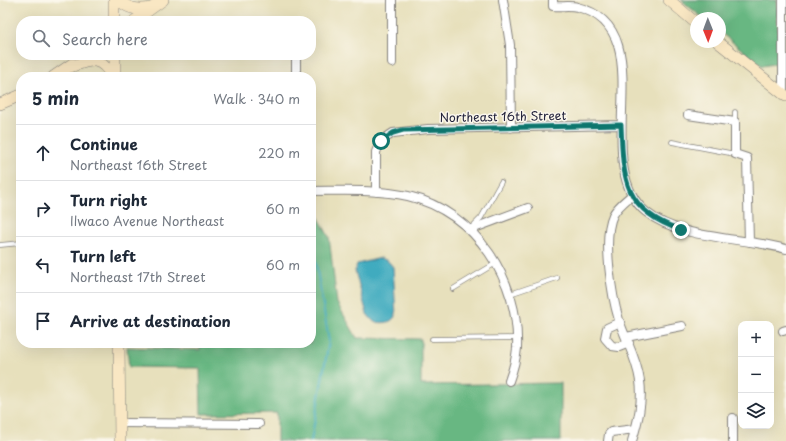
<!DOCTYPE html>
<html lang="en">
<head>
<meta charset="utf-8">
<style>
  body { margin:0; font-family:"Playpen Sans",sans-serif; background:#f6f6f7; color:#1f2937 }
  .controls { position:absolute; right:12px; bottom:12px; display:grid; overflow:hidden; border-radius:8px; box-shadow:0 4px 16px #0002 }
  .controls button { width:36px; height:36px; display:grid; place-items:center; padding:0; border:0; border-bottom:1px solid #e0e1e3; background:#fff; color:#1f2937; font:20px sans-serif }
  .compass { position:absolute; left:690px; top:12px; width:36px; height:36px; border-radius:50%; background:#fff; box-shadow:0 4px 16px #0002; rotate:179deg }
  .stop { position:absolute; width:12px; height:12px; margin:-9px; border:3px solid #0f766e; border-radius:50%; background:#fff }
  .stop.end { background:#0f766e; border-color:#fff; box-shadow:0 1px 4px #0008 }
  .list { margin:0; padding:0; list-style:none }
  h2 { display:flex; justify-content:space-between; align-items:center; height:52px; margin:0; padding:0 16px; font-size:17px }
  h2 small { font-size:13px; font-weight:400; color:#747a83 }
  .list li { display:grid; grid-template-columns:26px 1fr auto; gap:12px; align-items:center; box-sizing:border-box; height:56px; padding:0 16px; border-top:1px solid #e0e1e3 }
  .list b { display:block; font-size:15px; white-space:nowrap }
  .list p { margin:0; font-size:13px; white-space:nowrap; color:#747a83 }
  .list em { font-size:13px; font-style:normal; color:#747a83 }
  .icon { flex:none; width:22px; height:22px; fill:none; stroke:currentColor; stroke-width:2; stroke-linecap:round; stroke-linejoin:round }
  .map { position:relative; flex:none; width:786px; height:441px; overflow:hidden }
  .search { position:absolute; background:#fff; box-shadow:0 4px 16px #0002; left:16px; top:16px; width:300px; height:44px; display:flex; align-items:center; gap:10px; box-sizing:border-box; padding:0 14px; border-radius:16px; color:#747a83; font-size:15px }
  .panel { position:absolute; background:#fff; box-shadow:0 4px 16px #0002; left:16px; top:72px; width:300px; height:276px; border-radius:16px }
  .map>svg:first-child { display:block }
  .forest { fill:#68b782; stroke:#456c5e }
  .water { fill:#40abbf; stroke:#31667d }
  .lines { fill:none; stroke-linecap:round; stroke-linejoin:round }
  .stream { stroke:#40abbf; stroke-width:2 }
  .lane-casing { stroke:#84817c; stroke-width:5.5 }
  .street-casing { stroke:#84817c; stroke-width:10 }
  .secondary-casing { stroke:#84817c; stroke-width:12 }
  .lane { stroke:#fff; stroke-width:4 }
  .street { stroke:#fff; stroke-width:8 }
  .secondary { stroke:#f9e7c3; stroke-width:11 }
  .route { stroke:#0f766e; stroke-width:5 }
  .labels { text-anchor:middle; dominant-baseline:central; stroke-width:3; stroke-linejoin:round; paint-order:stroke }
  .street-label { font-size:12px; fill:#22223b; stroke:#fbf7ec }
</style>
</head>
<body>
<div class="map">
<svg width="786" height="441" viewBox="0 0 786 441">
  <rect width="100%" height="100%" fill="#fbf7ec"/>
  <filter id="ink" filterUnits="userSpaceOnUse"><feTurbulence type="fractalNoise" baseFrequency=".025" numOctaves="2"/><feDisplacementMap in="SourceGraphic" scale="8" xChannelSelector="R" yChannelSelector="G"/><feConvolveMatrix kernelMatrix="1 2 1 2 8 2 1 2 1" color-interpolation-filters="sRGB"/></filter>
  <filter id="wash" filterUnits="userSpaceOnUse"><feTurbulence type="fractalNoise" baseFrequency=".012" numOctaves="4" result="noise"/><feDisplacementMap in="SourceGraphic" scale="16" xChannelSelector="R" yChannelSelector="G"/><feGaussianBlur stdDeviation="0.9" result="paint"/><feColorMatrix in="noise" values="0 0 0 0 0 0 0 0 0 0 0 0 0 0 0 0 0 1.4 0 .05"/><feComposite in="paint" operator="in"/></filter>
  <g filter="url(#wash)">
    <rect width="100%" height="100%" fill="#e7e0bc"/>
    <path class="forest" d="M681,0h96l2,63 -17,3 -42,-34v-14h-17z
      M311,203l18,34 8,66 20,35 64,1v46l140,-2v58h-284v-28l-76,1 -1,-46 -71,-1 -2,-20 73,3v-7h111z"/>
    <path class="water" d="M381,258l7,3 5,6 3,48c-5,9 -12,8 -22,7l-7,-8 -12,-43 2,-7z"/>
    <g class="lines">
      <path class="stream" d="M311,246l4,12 14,83 -18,100"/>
    </g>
  </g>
  <g filter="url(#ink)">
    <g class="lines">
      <defs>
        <path id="lane" d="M735,112v10
          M672,142l63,12
          M472,227l9,-9 20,-36
          M0,245l21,-2
          M453,289l43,-26
          M510,294l47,-16
          M432,339l85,-1"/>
        <path id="street" d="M392,0v63
          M503,0l7,45 1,83
          M553,0v6c8,1 17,-1 24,1 88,21 10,156 69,205 34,28 98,25 140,37
          M783,0v93
          M296,55v22
          M688,115l47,7v32l12,4 2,84
          M311,191c32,0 65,-2 97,5 68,16 112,85 109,152 -1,12 -4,22 -8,33
          M376,192v-40l5,-11 12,-8 35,-4 193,-4
          M632,195c-7,6 -15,12 -19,20 -11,23 -1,82 6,105 7,21 18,39 21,61 3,21 -2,40 -8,60
          M469,230l59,-22
          M620,322l-13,6 -2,10 7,8 7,1 10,-4
          M783,331l3,-1
          M626,337l56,-11
          M120,423l139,1
          M608,441l1,-7 2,-2 24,-3
          M733,441v-23"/>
        <path id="secondary" d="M114,0v21
          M119,0c10,10 20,10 33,8
          M669,0l27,23
          M134,21l29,-21
          M718,42l68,54
          M115,55v22
          M67,68c21,-7 33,-15 45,9
          M53,77l19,-13
          M0,104l21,-9
          M119,343l1,98"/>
      </defs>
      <use href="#lane" class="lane-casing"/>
      <use href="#street" class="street-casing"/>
      <use href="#secondary" class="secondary-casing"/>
      <use href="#lane" class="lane"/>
      <use href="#street" class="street"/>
      <use href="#secondary" class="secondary"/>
    </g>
  </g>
  <g class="lines" filter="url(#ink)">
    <path class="route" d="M381,141l12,-8 10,-3 218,-5c2,53 2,86 60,105"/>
  </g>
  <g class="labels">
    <g class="street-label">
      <text transform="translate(503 116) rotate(-1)">Northeast 16th Street</text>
    </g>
  </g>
</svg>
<div class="controls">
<button>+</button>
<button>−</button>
<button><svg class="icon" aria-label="layers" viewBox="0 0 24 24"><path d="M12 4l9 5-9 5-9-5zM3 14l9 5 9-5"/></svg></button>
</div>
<svg class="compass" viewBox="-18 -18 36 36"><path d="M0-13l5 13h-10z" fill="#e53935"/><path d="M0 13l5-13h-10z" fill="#747a83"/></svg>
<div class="stop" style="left:381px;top:141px"></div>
<div class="stop end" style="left:681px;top:230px"></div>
<div class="search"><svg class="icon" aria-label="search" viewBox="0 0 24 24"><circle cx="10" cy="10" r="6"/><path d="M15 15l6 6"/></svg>Search here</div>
<section class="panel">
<h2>5 min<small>Walk · 340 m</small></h2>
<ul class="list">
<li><svg class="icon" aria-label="ahead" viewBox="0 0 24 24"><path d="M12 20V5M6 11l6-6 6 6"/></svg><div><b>Continue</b><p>Northeast 16th Street</p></div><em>220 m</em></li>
<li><svg class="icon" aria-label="right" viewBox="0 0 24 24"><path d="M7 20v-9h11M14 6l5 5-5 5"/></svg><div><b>Turn right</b><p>Ilwaco Avenue Northeast</p></div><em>60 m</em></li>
<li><svg class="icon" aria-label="left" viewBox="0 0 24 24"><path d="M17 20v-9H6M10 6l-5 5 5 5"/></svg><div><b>Turn left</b><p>Northeast 17th Street</p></div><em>60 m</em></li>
<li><svg class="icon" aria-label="arrive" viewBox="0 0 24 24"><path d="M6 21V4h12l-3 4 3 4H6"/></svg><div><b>Arrive at destination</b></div></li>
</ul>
</section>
</div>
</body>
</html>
